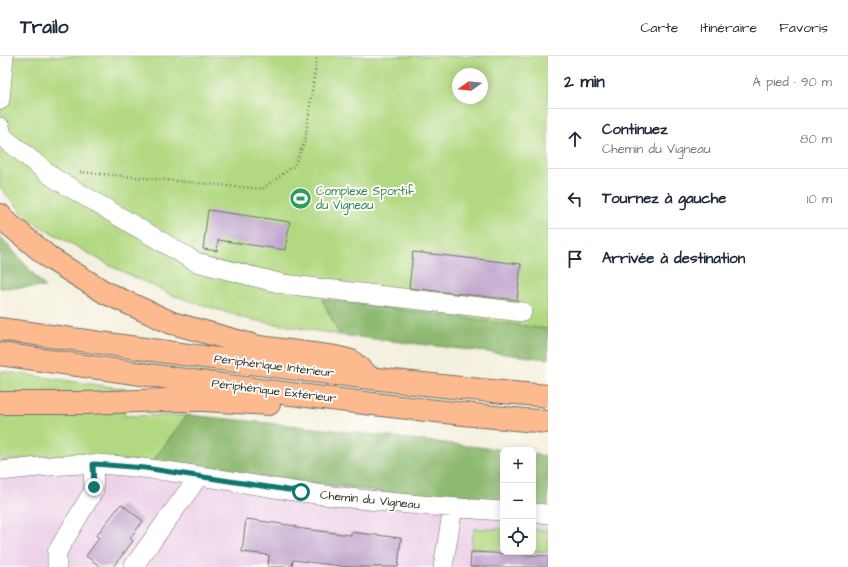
<!DOCTYPE html>
<html lang="fr">
<head>
<meta charset="utf-8">
<style>
  body { margin:0; font-family:"Architects Daughter",sans-serif; background:#f2f2f3; color:#1f2937 }
  .controls { position:absolute; right:12px; bottom:12px; display:grid; overflow:hidden; border-radius:8px; box-shadow:0 2px 10px #0003 }
  .controls button { width:36px; height:36px; display:grid; place-items:center; padding:0; border:0; border-bottom:1px solid #e0e1e3; background:#fff; color:#1f2937; font:20px sans-serif }
  .compass { position:absolute; left:452px; top:12px; width:36px; height:36px; border-radius:50%; background:#fff; box-shadow:0 2px 10px #0003; rotate:255deg }
  .stop { position:absolute; width:12px; height:12px; margin:-9px; border:3px solid #0f766e; border-radius:50%; background:#fff }
  .stop.end { background:#0f766e; border-color:#fff; box-shadow:0 1px 4px #0008 }
  .list { margin:0; padding:0; list-style:none }
  h2 { display:flex; justify-content:space-between; align-items:center; height:52px; margin:0; padding:0 16px; font-size:17px }
  h2 small { font-size:13px; font-weight:400; color:#747a83 }
  .list li { display:grid; grid-template-columns:26px 1fr auto; gap:12px; align-items:center; box-sizing:border-box; height:60px; padding:0 16px; border-top:1px solid #e0e1e3 }
  .list b { display:block; font-size:15px; white-space:nowrap }
  .list p { margin:0; font-size:13px; white-space:nowrap; color:#747a83 }
  .list em { font-size:13px; font-style:normal; color:#747a83 }
  .icon { flex:none; width:22px; height:22px; fill:none; stroke:currentColor; stroke-width:2; stroke-linecap:round; stroke-linejoin:round }
  .map { position:relative; flex:none; width:548px; height:511px; overflow:hidden }
  header { display:flex; align-items:center; gap:24px; box-sizing:border-box; height:56px; padding:0 20px; background:#fff; border-bottom:1px solid #e0e1e3 }
  header strong { font-size:19px }
  nav { display:flex; gap:22px; margin-inline-start:auto; font-size:14px }
  main { display:flex }
  aside { flex:1; background:#fff }
  .map>svg:first-child { display:block }
  .built { fill:#edd1e9 }
  .green { fill:#b2d982; stroke:#6e8256; fill-rule:evenodd }
  .forest { fill:#8db970; stroke:#5c724e }
  .building { fill:#bfa4ce }
  .lines { fill:none; stroke-linecap:round; stroke-linejoin:round }
  .minor-casing { stroke:#71706a; stroke-width:20 }
  .highway-casing { stroke:#71706a; stroke-width:24 }
  .path { stroke:#71706a; stroke-width:2.5; stroke-dasharray:1 3; stroke-linecap:butt }
  .minor { stroke:#fff; stroke-width:19 }
  .highway { stroke:#fcba8e; stroke-width:22 }
  .route { stroke:#0f766e; stroke-width:5 }
  .labels { text-anchor:middle; dominant-baseline:central; stroke-width:4; stroke-linejoin:round; paint-order:stroke }
  .leisure-label { font-size:12px; fill:#27864d; stroke:#fdfcf7; text-anchor:start }
  .street-label { font-size:12px; fill:#2b2b2b; stroke:#fdfcf7 }
</style>
</head>
<body>
<header>
<strong>Trailo</strong>
<nav><a>Carte</a><a>Itinéraire</a><a>Favoris</a></nav>
</header>
<main>
<div class="map">
<svg width="548" height="511" viewBox="0 0 548 511">
  <rect width="100%" height="100%" fill="#fdfcf7"/>
  <filter id="ink" filterUnits="userSpaceOnUse"><feTurbulence type="fractalNoise" baseFrequency=".025" numOctaves="2"/><feDisplacementMap in="SourceGraphic" scale="8" xChannelSelector="R" yChannelSelector="G"/><feConvolveMatrix kernelMatrix="1 2 1 2 8 2 1 2 1" color-interpolation-filters="sRGB"/></filter>
  <filter id="wash" filterUnits="userSpaceOnUse"><feTurbulence type="fractalNoise" baseFrequency=".012" numOctaves="4" result="noise"/><feDisplacementMap in="SourceGraphic" scale="16" xChannelSelector="R" yChannelSelector="G"/><feGaussianBlur stdDeviation="0.9" result="paint"/><feColorMatrix in="noise" values="0 0 0 0 0 0 0 0 0 0 0 0 0 0 0 0 0 1.4 0 .05"/><feComposite in="paint" operator="in"/></filter>
  <g filter="url(#wash)">
    <rect width="100%" height="100%" fill="#f4f0de"/>
    <path class="built" d="M45,401l107,5 274,36 77,5v49h30v-47h15v62h-548v-106z"/>
    <path class="green" d="M0,0h548v273l-226,-29 18,35 -93,-16 -75,-24 -59,-28 -84,-47 -29,-33zM458,18h24v24h-24z
      M0,315l126,18 -2,27 63,-1 -35,47 -107,-5 -45,4z
      M474,473h29v21l-32,-1z
      M533,474h15v22l-15,-1z"/>
    <path class="forest" d="M0,180l45,51 -45,1z
      M322,243l226,30v30l-208,-24z
      M187,359l120,12 197,23 -1,53 -77,-5 -274,-36z
      M533,398l15,2v49h-15z"/>
    <g id="blocks">
      <path class="building" d="M208,154l82,12 -5,28 -67,-10 -1,11 -14,-2z
        M413,196l108,12 -4,36 -108,-12z
        M121,448l22,17 -13,17 3,3 -20,26h-12l-15,-11 13,-18 -3,-2z
        M246,463l50,7v2l55,7v-3l50,6 -3,29h-49l-56,-7 -1,7h-24l1,-12 -27,-3z
        M471,496l77,4v11h-78z"/>
    </g>
  </g>
  <g filter="url(#ink)">
    <use href="#blocks" fill-opacity="0" stroke="#71706a" stroke-width="1"/>
    <g class="lines">
      <defs>
        <path id="minor" d="M0,44l4,-44
          M0,71l3,10 51,41 142,84 87,22 239,28
          M0,415c32,-3 65,-8 97,-7 68,4 136,18 204,28 67,9 135,15 202,19
          M533,457l15,1
          M57,511v-15l37,-62 -1,-26
          M133,511l66,-91
          M443,511l10,-59"/>
        <path id="highway" d="M0,159l5,6 46,38 55,34 66,30 87,24 76,10 16,4 17,15
          M0,273c182,25 365,52 548,67
          M0,298c182,26 365,52 548,68
          M0,347h84l81,-3h38l66,4"/>
      </defs>
      <use href="#minor" class="minor-casing"/>
      <use href="#highway" class="highway-casing"/>
      <path class="path" d="M80,116l182,17 32,-23 11,-25 12,-85"/>
      <use href="#minor" class="minor"/>
      <use href="#highway" class="highway"/>
    </g>
  </g>
  <g class="lines" filter="url(#ink)">
    <path class="route" d="M94,431l-1,-23h2l50,4 156,24"/>
  </g>
  <defs>
    <symbol id="stadium-disc" viewBox="-11 -11 22 22"><circle r="9.5" fill="#2e9e5b" stroke="#fdfcf7"/><path d="M0-5a6.5 5 0 1 0 0 10a6.5 5 0 1 0 0-10ZM-3.5-1.8h7v3.6h-7Z" fill="#fff"/></symbol>
  </defs>
  <g fill-rule="evenodd">
    <use href="#stadium-disc" x="288" y="130" width="25" height="25"/>
  </g>
  <g class="labels">
    <g class="leisure-label">
      <text x="316" y="135">Complexe Sportif<tspan x="316" dy="14">du Vigneau</tspan></text>
    </g>
    <g class="street-label">
      <text transform="translate(274 310) rotate(7)">Périphérique Intérieur</text>
      <text transform="translate(274 335) rotate(7)">Périphérique Extérieur</text>
      <text transform="translate(370 444) rotate(6)">Chemin du Vigneau</text>
    </g>
  </g>
</svg>
<div class="controls">
<button>+</button>
<button>−</button>
<button><svg class="icon" aria-label="locate" viewBox="0 0 24 24"><circle cx="12" cy="12" r="6"/><path d="M12 2v4M12 18v4M2 12h4M18 12h4"/></svg></button>
</div>
<svg class="compass" viewBox="-18 -18 36 36"><path d="M0-13l5 13h-10z" fill="#e53935"/><path d="M0 13l5-13h-10z" fill="#747a83"/></svg>
<div class="stop" style="left:301px;top:436px"></div>
<div class="stop end" style="left:94px;top:431px"></div>
</div>
<aside>
<h2>2 min<small>À pied · 90 m</small></h2>
<ul class="list">
<li><svg class="icon" aria-label="ahead" viewBox="0 0 24 24"><path d="M12 20V5M6 11l6-6 6 6"/></svg><div><b>Continuez</b><p>Chemin du Vigneau</p></div><em>80 m</em></li>
<li><svg class="icon" aria-label="left" viewBox="0 0 24 24"><path d="M17 20v-9H6M10 6l-5 5 5 5"/></svg><div><b>Tournez à gauche</b></div><em>10 m</em></li>
<li><svg class="icon" aria-label="arrive" viewBox="0 0 24 24"><path d="M6 21V4h12l-3 4 3 4H6"/></svg><div><b>Arrivée à destination</b></div></li>
</ul>
</aside>
</main>
</body>
</html>
